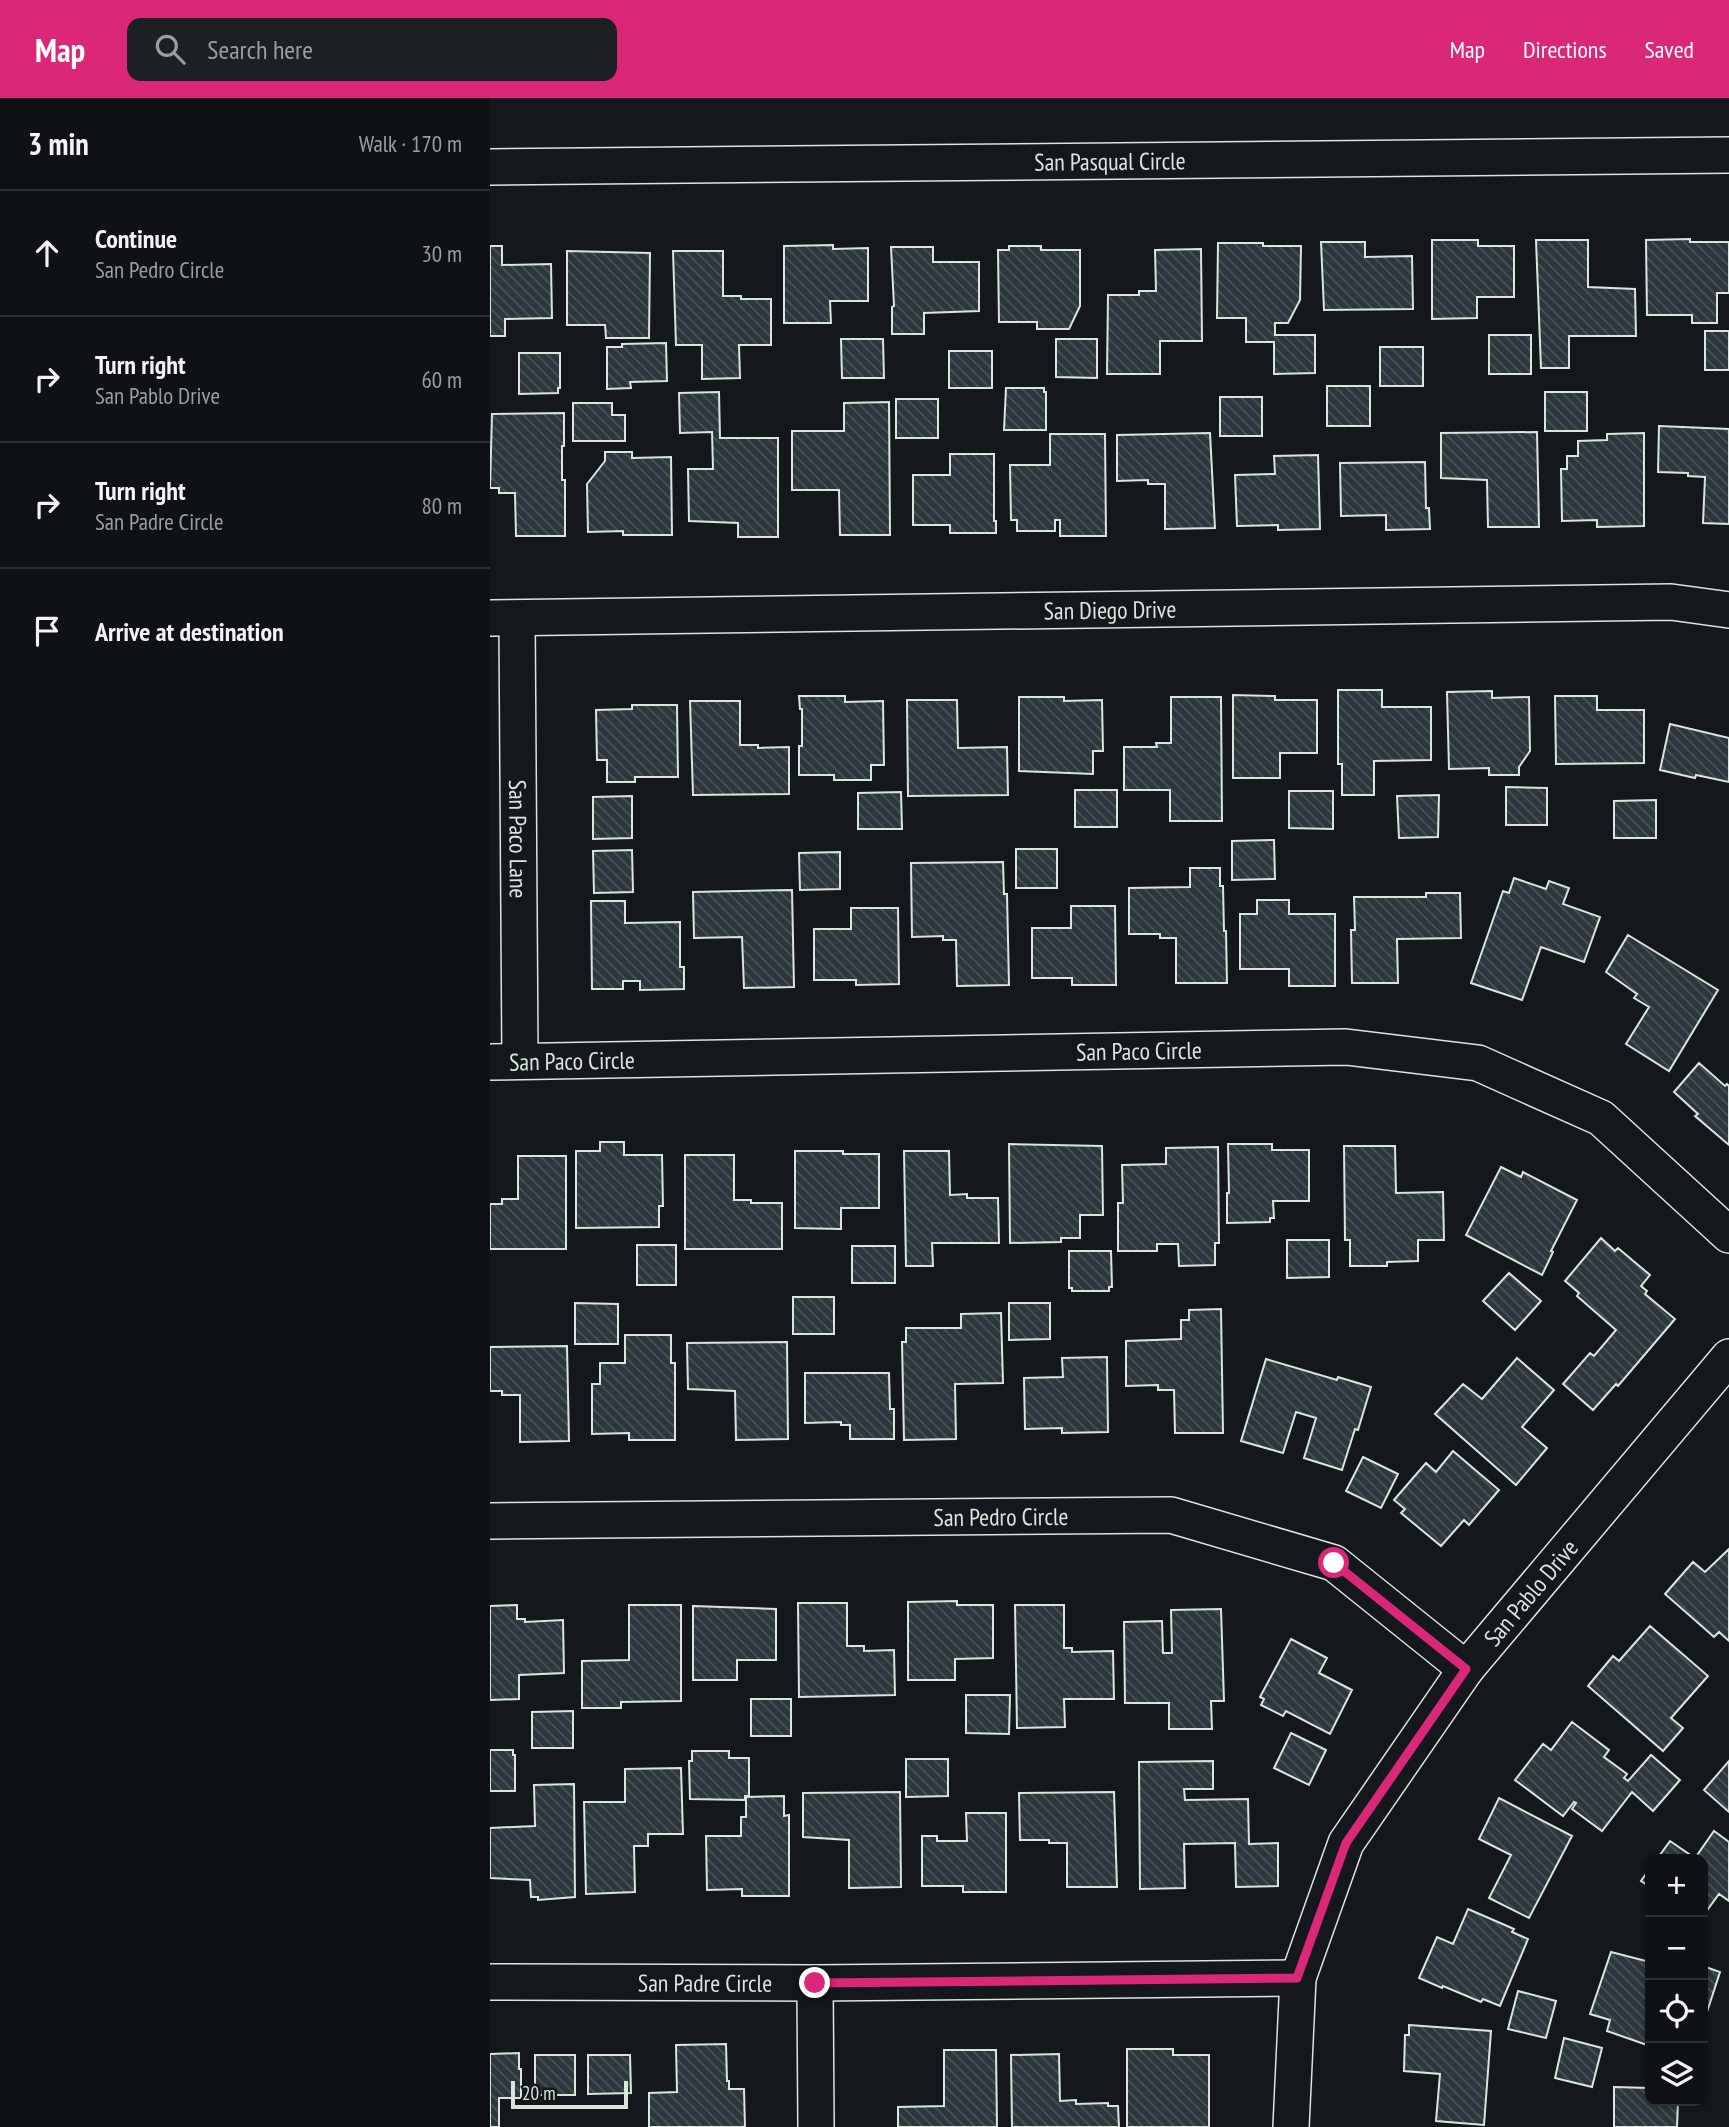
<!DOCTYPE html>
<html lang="en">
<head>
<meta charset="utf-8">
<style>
  body { margin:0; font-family:"PT Sans Narrow",sans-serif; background:#1d2022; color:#f1f3f6 }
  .controls { position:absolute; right:21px; bottom:21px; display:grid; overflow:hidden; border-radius:14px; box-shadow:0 2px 5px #0004 }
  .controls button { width:63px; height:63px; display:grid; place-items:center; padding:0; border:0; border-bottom:2px solid #2f3234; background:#0f1215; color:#f1f3f6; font:35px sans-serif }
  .scale { position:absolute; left:21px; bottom:18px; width:117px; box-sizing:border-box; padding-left:7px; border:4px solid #d8e6dc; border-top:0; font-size:19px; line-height:24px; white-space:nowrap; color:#d8e6dc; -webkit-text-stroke:5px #14181c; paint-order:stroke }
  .stop { position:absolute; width:21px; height:21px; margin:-16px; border:5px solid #db2777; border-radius:50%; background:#fff }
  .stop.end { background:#db2777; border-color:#fff; box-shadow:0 2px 7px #0008 }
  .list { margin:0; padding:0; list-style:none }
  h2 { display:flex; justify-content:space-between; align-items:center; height:91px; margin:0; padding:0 28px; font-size:30px }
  h2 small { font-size:23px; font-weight:400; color:#9b9ea0 }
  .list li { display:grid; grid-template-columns:46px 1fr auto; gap:21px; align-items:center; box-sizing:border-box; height:126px; padding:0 28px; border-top:2px solid #2f3234 }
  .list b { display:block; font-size:26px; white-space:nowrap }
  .list p { margin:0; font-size:23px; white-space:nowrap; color:#9b9ea0 }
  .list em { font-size:23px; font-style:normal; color:#9b9ea0 }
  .icon { flex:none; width:38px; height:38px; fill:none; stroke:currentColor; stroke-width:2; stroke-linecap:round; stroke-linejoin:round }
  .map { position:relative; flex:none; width:1239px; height:2029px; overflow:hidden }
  header { display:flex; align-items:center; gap:42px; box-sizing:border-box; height:98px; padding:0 35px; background:#db2777; color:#fff }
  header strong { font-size:33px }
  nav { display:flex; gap:38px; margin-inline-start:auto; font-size:24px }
  .search { width:490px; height:63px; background:#1d2022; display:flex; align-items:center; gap:18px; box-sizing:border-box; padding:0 24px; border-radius:14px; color:#9b9ea0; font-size:26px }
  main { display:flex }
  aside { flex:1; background:#0f1215 }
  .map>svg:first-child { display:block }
  .building { fill:url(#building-back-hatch); stroke:#d8e6dc; stroke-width:2 }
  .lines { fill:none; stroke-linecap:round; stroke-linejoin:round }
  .street-casing { stroke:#d8e6dc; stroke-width:38 }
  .street { stroke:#14181c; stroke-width:35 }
  .route { stroke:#db2777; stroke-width:9 }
  .labels { text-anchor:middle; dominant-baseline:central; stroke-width:5; stroke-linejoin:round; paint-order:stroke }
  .street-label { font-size:24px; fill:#d8e6dc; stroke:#14181c }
</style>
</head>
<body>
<header>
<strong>Map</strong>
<div class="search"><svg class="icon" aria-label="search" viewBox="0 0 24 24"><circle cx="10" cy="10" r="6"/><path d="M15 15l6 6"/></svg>Search here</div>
<nav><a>Map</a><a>Directions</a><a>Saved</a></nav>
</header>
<main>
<aside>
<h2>3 min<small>Walk · 170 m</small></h2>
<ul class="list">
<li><svg class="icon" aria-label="ahead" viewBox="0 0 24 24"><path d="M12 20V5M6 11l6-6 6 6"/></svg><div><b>Continue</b><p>San Pedro Circle</p></div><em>30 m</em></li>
<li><svg class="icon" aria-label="right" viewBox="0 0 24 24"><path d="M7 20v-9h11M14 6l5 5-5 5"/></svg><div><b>Turn right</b><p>San Pablo Drive</p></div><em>60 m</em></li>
<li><svg class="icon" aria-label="right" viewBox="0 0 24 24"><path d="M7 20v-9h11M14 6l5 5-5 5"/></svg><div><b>Turn right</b><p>San Padre Circle</p></div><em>80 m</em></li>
<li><svg class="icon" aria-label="arrive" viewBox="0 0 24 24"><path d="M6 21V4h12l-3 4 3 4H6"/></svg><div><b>Arrive at destination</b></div></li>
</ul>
</aside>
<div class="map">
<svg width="1239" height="2029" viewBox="0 0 1239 2029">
  <defs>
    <pattern id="building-back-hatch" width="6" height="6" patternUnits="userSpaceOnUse" patternTransform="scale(1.75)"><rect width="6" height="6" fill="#2c363c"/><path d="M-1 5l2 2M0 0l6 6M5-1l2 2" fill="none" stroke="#4a5358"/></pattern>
  </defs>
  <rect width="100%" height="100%" fill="#14181c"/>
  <path class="building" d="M1200,141v3h39v51h-12v30h-25v-8h-45l-1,-75z
    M942,142h46v6h36v51h-37v21l-45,1z
    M1046,142h52v47l47,2 1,47h-67v32h-28z
    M831,144h44v15l47,-1 1,53 -89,1z
    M728,145h45v3h38l-1,54 -12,23h-13v12h40v38l-41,1v-32h-28v-24h-29z
    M343,147v4l35,-1v53h-38l1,22h-47v-77z
    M0,148h12v19l49,-1 1,54 -47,1v17h-15z
    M519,148h32v4h39v56l-11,23h-32v-7h-38l-1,-72h11z
    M401,149h42v15h46v49l-55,2v21h-32v-27l2,-1z
    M711,151l1,92h-42v33h-53l1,-79h31v-4h17l-1,-41z
    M77,153l83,2 -1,85h-43l-1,-13h-38z
    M183,153h50v45h18v3h30v46h-32l1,33 -38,1v-34h-26z
    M1215,233h24v39h-24z
    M999,237h42v39h-42z
    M351,241h42l1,39h-42z
    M566,241h41v39l-41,-1z
    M176,245l1,38 -37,1 1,6 -24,1v-42h15v-3z
    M890,249h43v39h-43z
    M459,253h43v37h-43z
    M29,255h41v35h-2v5l-39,1z
    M837,288h43v40h-43z
    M516,290h38v4h2v38h-42z
    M229,294l1,46h58v99h-40v-14l-49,-2 -1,-52h25l-1,-37 -32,1 -1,-40z
    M1055,294h42v39h-42z
    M730,299h42v39h-42z
    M406,301h42v39h-42z
    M399,304l1,133h-50l-1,-45h-47v-59h52v-28z
    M83,305h39v12h13v26h-52z
    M74,315v33h-2v34h3v56h-49l-1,-43h-16v-5h-9l2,-74z
    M1169,328l70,3v95l-26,-1 2,-46 -17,-1v-3l-30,-1z
    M1047,334l2,95h-51l-1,-47 -46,-2v-45z
    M720,335l5,95 -50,1v-45h-17v-4l-31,1v-46z
    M1154,335v93l-47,1v-7l-35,1 -1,-52h6v-13h11v-15l29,-1v-6z
    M560,336h55l1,102h-46v-16h-5v11h-38v-11h-6l-1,-55h40z
    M115,354h27v6l39,-1 1,78h-49v-4l-35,1 -1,-48 18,-23z
    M460,356h44v67h2v12h-46v-8h-37v-50h37z
    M828,357l2,74 -42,1v-5l-41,1 -2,-51 40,-1 -1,-18z
    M935,364l1,46h3l1,21 -44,1v-15l-45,1 -1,-53z
    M848,592h44v17h49v53l-57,1v34h-32v-31h-4z
    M1002,593v7l37,-1 1,54 -11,16v8h-30v-7l-40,1 -2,-77z
    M743,597l42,1v4h42v53h-37v25h-47z
    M309,598h46v6l38,-1 1,64h-13v15h-37v-5h-35v-29h3v-37h-2z
    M1065,598h42v14h47v53l-88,1z
    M529,599h45v4l38,-1 1,51h-10v23l-74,-3z
    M681,599h50l1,124h-52v-31h-46v-43h33l-1,-4h15z
    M417,602h50l1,48 49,-1 1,48 -100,1z
    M200,603h50v44h18v3l31,-1v47l-96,1z
    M142,607h45l1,72h-43v5h-28v-22h-10l-1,-50 36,-1z
    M1180,626l59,14v44l-33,-7 -1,3 -35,-8z
    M1016,689l41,1v37h-41z
    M585,692h42v37h-42z
    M799,693h44v38l-44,-1z
    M411,694l1,37h-44v-36z
    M949,697l-1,42 -39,1 -2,-42z
    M142,698v42l-39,1v-42z
    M1166,702v38h-42v-37z
    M784,742l1,39 -43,1v-39z
    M526,751h41v39h-41z
    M142,752l1,42 -39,1 -1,-42z
    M350,754v37l-40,1 -1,-37z
    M513,764l1,32h3l2,91 -52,1 -1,-46h-13v-4l-31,1 -1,-74z
    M700,770h30v18h3l1,45h2l1,52h-51v-45h-16v-4h-31v-46l61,-1z
    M1024,780l32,11 3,-8 20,7 -6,16 37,13 -16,45 -43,-15 -19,53 -51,-17 32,-92 6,2z
    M302,792l2,97 -50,1 -2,-51 -48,1 -1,-46z
    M936,795h34l1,45 -64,1 1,44h-46l-1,-53h4l-1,-33h72z
    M767,802h32v14h46v72h-46v-17h-49v-55h17z
    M101,803h34v22l55,-1v45h4v22l-44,1v-9h-17v8h-31z
    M581,808h44l1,79h-44v-7h-40v-50h39z
    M361,810h47l1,76 -43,1v-5h-42v-51h37z
    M1138,837l90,55 -49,81 -43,-27 23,-37 -15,-9 3,-4 -31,-22z
    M1209,965l26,23 2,-2 2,2v59l-34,-29 3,-2 -24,-22z
    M110,1044h24v13h38l1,51h-4v21l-83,1v-77h24z
    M519,1046l93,2 1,69h-23v23h-19v4l-51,1z
    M738,1046h44v6h37v51h-36l1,17h-4v4l-43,1v-30h2z
    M854,1048h51l1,47 47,-1 1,48h-26v21l-31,1v4h-37v-26h-5z
    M728,1049l1,96h-4v22l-36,1 -1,-22h-21v7h-39v-48h5l-1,-38 44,-1v-16z
    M305,1053h48v3h36v54h-38v21l-46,-1z
    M414,1053h45l1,44 17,-1v4h31l1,45h-67l1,23h-27z
    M195,1057h49v45h17v3h31v46h-97z
    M28,1058h48v93h-76v-45h12v-5h16z
    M1011,1069l20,10 2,-5 54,28 -26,51 2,1 -11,23 -76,-40z
    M1111,1140l14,13 3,-3 32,27 -9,11 6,5 -2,3 30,25 -57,67 -2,-2 -23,26 -30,-26 27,-31 4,3 22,-26 -39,-34 2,-3 -14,-12z
    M797,1142h42v37l-42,1z
    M147,1147h39v40h-39z
    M362,1148h43v37h-43z
    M579,1153h42l1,36h-3v4h-37v-3h-3z
    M1019,1175l32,28 -26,29 -32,-29z
    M303,1199h41v37h-41z
    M85,1205l43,1v40h-43z
    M519,1205h41v36l-41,1z
    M731,1211l2,124h-48l-1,-43h-16v-5l-32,1v-45l55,-2v-19h8v-10z
    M511,1215l2,70 -48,1 1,55 -52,1 -2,-98h4v-14h55v-14z
    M135,1237h46v28h4v77h-46v-7l-37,1v-50h8v-21h25z
    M297,1244l1,97 -52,1 -1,-49 -47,-2 -1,-46z
    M77,1248l2,95 -49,1v-47h-18v-4h-12v-44z
    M617,1259l1,75 -46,1v-5l-37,1 -1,-51 39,-1 -1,-19z
    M1027,1260l37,32 -32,37 25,21 -31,37 -81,-71 28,-30 19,15z
    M776,1261l71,21 1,-3 33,10 -13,43 -3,-1 -13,41 -38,-12 12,-40 -20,-6 -13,41 -42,-12z
    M315,1275h84l1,36h4v30h-44v-14h-9v-3l-36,1z
    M963,1353l46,39 -30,35 -5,-5 -23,26 -40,-33 4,-4 -11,-9 32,-37 10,9z
    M873,1359l35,17 -17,34 -35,-17z
    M1239,1451v92l-10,-9 -5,5 -49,-43 28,-32 12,10z
    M467,1503v4h36v53l-38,1v21h-47v-78z
    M308,1505h49v43h17v5l30,-1 1,45 -96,2z
    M27,1507v14h8v3l38,-2 1,53 -45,2v24l-29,1v-94z
    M139,1507h52v96l-60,1v6h-39v-47l47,-1z
    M525,1507h49v43h8v4l41,-1 1,48h-50l1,28 -48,1z
    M203,1508l83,3v51h-39v20h-44z
    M731,1511l3,92h-13l1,28h-43v-26h-44l-1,-81 38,-1 1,32h9l-1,-43z
    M1160,1528l58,50 -37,42 12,10 -20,23 -75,-65 25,-30 6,5z
    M801,1541l36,19 -8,15 33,17 -22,44 -44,-23 -3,5 -22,-11 3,-6 -4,-2z
    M476,1597h44l-1,39 -43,-1z
    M261,1601h40v37h-40z
    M83,1613v37h-41v-36z
    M1082,1624l37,28 -5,7 23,17 -3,4 4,3 23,-26 29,25 -27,31 -21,-19 -30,39 -30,-22 4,-6 -2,-1 -11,14 -48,-36 28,-36 8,6z
    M801,1635l35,17 -17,35 -35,-17z
    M0,1652h23v5h2v36h-25z
    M202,1653h37v7h20v38h-4v4l-55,-1 -1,-38h3z
    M416,1661h42v37l-42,1z
    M723,1663v28h-29l1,11 63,-1 1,45 29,-1v43l-42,1 -1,-44 -51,1 1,44 -45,1 -1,-127z
    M1239,1663v51l-25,-22z
    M191,1670l2,66h-35v12h-14l1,46 -49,2 -2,-92h41v-33z
    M84,1686l1,113 -37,3v-3h-7l-1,-17 -40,-2v-50l45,-2 -1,-41z
    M410,1694l1,95 -52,1v-48l-46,-3v-44z
    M624,1694l3,95h-50v-44h-18v-3h-29l-1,-47z
    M294,1698v20l5,-1v81h-47v-7l-35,1 -1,-54h35v-19h5v-20z
    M1009,1700l73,38 -43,82 -40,-20 22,-43 -32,-16z
    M476,1715h40v79h-43v-6h-41v-50h15v5h30z
    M1224,1733l15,11v59l-10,-7 -16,22v-57h-46l13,-18 25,17z
    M1160,1770v19l-9,-6z
    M978,1811l46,20 -2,3 16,7 -28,67 -17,-7 -2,3 -38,-16 -1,2 -23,-10 18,-41 16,7z
    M1121,1854l39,10v84l-43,-15 3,-11 -20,-6z
    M1213,1868l17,6 -14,43 -3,-1z
    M1028,1893l38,10 -10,37 -38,-9z
    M919,1927l82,6 -7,94 -48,-4 4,-47 -36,-3 1,-36h4z
    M1074,1940l38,10 -10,39 -37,-9z
    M236,1946l1,37h2v8h15l1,38h-96v-34l28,-1 -1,-47z
    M637,1951h46v6h36v72h-82z
    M454,1952h52l1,77h-99v-20l46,-1z
    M29,1955v16h2v29h-22v29h-9v-73z
    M569,1956l1,47 16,-1v4l32,-1v3h10l1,21h-107l-1,-72z
    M45,1957h40v40h-40z
    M98,1957h42l1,38 -43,1z
    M1124,1989l36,1v13h28l-1,26h-63z"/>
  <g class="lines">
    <defs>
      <g id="street">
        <path id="s1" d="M0,69l1239,-12"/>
        <path id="s2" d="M0,520l1181,-16 58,8"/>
        <path id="s3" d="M27,521l3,442"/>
        <path id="s4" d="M0,964l856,-15 132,16 123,55 128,117"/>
        <path id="s5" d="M0,1423l681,-6 163,48 132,106"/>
        <path id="s6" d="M0,1884l325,1 483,-5"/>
        <path d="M325,1885l1,144"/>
        <path id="s7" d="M801,2029l7,-149 48,-135 120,-174 263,-312"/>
      </g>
    </defs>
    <use href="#street" class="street-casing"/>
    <use href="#street" class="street"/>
  </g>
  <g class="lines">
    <path class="route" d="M325,1885l482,-5 49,-135 120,-174 -132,-106"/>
  </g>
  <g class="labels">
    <g class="street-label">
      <text stroke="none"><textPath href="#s1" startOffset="620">San Pasqual Circle</textPath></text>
      <text stroke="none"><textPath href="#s2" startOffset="620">San Diego Drive</textPath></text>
      <text stroke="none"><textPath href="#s3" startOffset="220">San Paco Lane</textPath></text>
      <text stroke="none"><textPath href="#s4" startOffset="649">San Paco Circle</textPath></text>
      <text stroke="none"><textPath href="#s4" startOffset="82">San Paco Circle</textPath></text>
      <text stroke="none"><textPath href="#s5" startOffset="511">San Pedro Circle</textPath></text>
      <text stroke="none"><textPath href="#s7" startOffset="604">San Pablo Drive</textPath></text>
      <text stroke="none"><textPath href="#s6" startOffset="215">San Padre Circle</textPath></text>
    </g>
  </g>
</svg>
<div class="controls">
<button>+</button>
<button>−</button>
<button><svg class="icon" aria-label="locate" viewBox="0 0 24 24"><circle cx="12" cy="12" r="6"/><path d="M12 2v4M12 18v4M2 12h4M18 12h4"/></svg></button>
<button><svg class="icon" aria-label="layers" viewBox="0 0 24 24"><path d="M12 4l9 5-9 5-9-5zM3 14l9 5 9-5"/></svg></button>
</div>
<div class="scale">20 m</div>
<div class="stop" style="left:844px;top:1465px"></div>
<div class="stop end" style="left:325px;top:1885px"></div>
</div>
</main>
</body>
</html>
